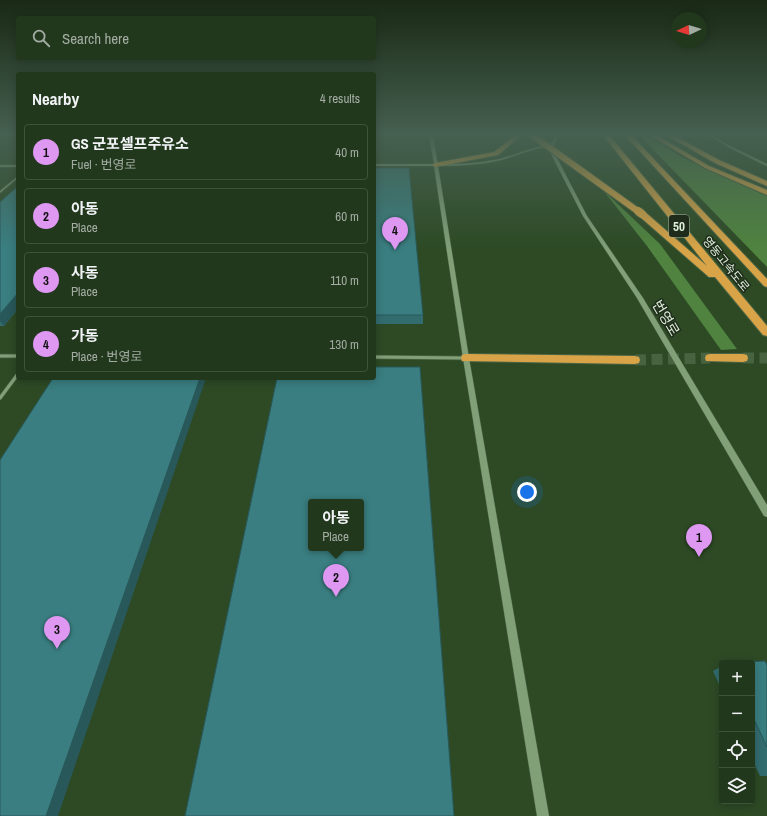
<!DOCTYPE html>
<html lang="en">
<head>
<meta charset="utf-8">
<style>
  body { margin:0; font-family:"Archivo Narrow","Noto Sans KR",sans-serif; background:#2a3f25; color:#f1f3f6 }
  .controls { position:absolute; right:12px; bottom:12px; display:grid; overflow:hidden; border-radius:4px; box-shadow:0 2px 10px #0003 }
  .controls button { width:36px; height:36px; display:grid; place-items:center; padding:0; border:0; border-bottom:1px solid #3f523b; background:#22381c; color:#f1f3f6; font:20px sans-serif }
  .compass { position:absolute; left:671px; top:12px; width:36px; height:36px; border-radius:50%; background:#22381c; box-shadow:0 2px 10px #0003; rotate:266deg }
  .you { position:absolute; left:527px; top:492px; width:14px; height:14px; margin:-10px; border:3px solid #fff; border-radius:50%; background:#1a73e8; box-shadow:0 0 0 6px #1a73e833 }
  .badge { display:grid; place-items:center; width:26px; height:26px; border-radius:50%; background:#df98f2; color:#111; font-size:13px; font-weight:700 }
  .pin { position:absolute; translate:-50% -33px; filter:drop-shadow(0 1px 2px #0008) }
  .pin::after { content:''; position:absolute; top:21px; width:14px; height:12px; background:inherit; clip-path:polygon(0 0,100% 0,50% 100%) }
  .popup { position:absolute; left:308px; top:499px; width:56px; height:52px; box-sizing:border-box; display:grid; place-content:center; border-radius:4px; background:#22381c; filter:drop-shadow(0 1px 3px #0005); font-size:13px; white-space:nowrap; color:#a2aca3 }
  .popup b { font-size:15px; color:#f1f3f6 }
  .popup::after { content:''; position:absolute; left:50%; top:100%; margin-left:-8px; border:8px solid transparent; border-top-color:#22381c }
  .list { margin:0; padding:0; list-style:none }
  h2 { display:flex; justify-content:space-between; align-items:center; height:52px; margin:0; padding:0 16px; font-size:17px }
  h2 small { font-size:13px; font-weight:400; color:#a2aca3 }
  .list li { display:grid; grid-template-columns:26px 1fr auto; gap:12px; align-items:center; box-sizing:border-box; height:56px; margin:0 8px 8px; padding:0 8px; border:1px solid #3f523b; border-radius:4px }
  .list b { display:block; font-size:15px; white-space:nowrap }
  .list p { margin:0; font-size:13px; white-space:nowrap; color:#a2aca3 }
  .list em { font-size:13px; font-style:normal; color:#a2aca3 }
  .icon { flex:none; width:22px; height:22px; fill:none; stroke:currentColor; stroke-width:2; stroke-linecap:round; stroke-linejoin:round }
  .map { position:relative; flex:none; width:767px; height:816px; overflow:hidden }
  .search { position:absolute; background:#22381c; box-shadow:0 2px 10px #0003; left:16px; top:16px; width:360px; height:44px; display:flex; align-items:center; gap:10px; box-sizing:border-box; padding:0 14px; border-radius:4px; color:#a2aca3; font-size:15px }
  .panel { position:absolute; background:#22381c; box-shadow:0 2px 10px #0003; left:16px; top:72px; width:360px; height:308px; border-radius:4px }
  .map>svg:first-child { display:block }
  .forest { fill:#4f833f }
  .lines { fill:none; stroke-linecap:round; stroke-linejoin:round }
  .motorway-tunnel { stroke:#476340; stroke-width:11; stroke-dasharray:11 5.5; stroke-linecap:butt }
  .service-far1-casing { stroke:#4c6444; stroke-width:2.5 }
  .service-casing { stroke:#4c6444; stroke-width:4.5 }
  .minor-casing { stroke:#4c6444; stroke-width:3 }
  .tertiary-casing { stroke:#4c6444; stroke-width:1 }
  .motorway-casing { stroke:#4c6444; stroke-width:2 }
  .service-far1 { stroke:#81a078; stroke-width:1.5 }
  .service { stroke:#81a078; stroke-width:3 }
  .minor { stroke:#81a078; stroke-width:2 }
  .tertiary { fill:#81a078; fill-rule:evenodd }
  .motorway { fill:#d9a447; fill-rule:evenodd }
  .motorway-bridge-far1-casing { stroke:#4c6444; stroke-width:8; stroke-linecap:butt }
  .motorway-bridge-casing { stroke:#4c6444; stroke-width:10; stroke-linecap:butt }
  .motorway-bridge-far1 { stroke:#d9a447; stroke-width:6 }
  .motorway-bridge { stroke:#d9a447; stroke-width:8 }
  .wall { fill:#326c6f }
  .shaded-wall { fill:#29585a }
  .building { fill:#3a7e81; stroke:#29585a; fill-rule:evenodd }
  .labels { text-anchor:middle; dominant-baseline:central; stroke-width:3; stroke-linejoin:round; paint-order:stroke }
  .far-street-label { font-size:12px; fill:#ddeed8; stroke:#1f2c1b }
  .shield { fill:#1f2c1b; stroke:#a4b49f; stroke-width:1 }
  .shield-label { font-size:13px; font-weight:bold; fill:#ddeed8 }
  .street-label { font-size:14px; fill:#ddeed8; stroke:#1f2c1b }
</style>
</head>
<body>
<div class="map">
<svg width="767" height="816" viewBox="0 0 767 816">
  <rect width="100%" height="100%" fill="#2d4a25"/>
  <path class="forest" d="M639,135c11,0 20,8 30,14 30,19 65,32 98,47v71z
    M603,190l57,54 77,105 -16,1 -74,-104z"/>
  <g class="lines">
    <path class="motorway-tunnel" d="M743,358h24
      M635,360l75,-2"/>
    <defs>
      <path id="service-far1" d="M441,165c21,0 41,-1 61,-6 15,-4 30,-11 45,-13
        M0,192l18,-15"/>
      <path id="service" d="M0,356h18
        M374,357l90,1
        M0,398l18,-24"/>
      <path id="minor" d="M710,135l18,11 39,19"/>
      <path id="tertiary" d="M429,135h4l36,223 80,458h-12l-74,-458 -29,-192h-60v-2h60z
        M557,135h3l-6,10 2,11 31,60 56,82 124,207v12l-3,-1 -127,-218 -54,-82 -31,-60 -2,-11z
        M0,165h18v2h-18z"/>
      <path id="motorway" d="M516,135h6l-24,20 -63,12 -3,-2 3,-2 59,-11z
        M603,135h6l158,191v10l-4,-1 -48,-58h-6l-70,-61v-4h6l62,54z
        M625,135h6l136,144v8l-3,-1z
        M649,135h7l53,31 58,24v5l-62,-27z
        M666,135h7l46,25 48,21v5l-52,-23z
        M466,354l169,2 4,1 1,3 -1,3 -4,1 -173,-3 -1,-3 1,-3z
        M710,354h33l4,1 1,3 -1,3 -4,1 -37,-1 -1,-3 1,-3z"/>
    </defs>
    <use href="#service-far1" class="service-far1-casing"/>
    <use href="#service" class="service-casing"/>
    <use href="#minor" class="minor-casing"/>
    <use href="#tertiary" class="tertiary-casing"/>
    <use href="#motorway" class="motorway-casing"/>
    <use href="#service-far1" class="service-far1"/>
    <use href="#service" class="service"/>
    <use href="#minor" class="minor"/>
    <use href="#tertiary" class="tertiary"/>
    <use href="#motorway" class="motorway"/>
    <defs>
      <path id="motorway-bridge-far1" d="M532,135l107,77"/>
      <path id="motorway-bridge" d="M638,211l4,3"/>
    </defs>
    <use href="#motorway-bridge-far1" class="motorway-bridge-far1-casing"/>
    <use href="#motorway-bridge" class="motorway-bridge-casing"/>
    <use href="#motorway-bridge-far1" class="motorway-bridge-far1"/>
    <use href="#motorway-bridge" class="motorway-bridge"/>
  </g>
  <path class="wall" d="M374,168l49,147v9h-49z
    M18,186v123l-14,17h-4v-124z
    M765,661l2,4v111h-7l-8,-17v-96h-25z
    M722,666v25l-9,-20z"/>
  <path class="shaded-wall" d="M18,293v16l-14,17 -4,-5v-7z
    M200,378h6l-148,438h-12z"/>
  <path class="building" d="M374,168h35l14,147h-49z
    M18,186v107l-18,21v-112z
    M374,367h46l34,449h-269l92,-438h97zM311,502h50v46h-50z
    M53,378h147l-154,438h-46v-356z
    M765,661l2,4v82l-15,-32v-52h-24z"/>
  <linearGradient id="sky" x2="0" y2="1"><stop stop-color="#192914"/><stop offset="0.54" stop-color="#466051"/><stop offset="1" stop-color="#466051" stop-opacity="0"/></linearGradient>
  <rect width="767" height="249" fill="url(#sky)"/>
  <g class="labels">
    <g class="far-street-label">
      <text transform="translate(726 264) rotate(51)">영동고속도로</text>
    </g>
    <rect class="shield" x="669" y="215" width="20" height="22" rx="3"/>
    <g class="shield-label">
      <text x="679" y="226">50</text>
    </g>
    <g class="street-label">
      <text transform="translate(666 318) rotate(59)">번영로</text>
    </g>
  </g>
</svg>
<div class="controls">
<button>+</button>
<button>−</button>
<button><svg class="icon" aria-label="locate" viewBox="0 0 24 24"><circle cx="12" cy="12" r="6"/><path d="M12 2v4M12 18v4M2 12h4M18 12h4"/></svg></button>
<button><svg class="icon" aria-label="layers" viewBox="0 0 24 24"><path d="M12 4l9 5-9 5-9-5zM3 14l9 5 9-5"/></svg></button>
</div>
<svg class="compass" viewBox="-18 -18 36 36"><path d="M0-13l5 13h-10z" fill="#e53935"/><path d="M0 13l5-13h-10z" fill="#a2aca3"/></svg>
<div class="you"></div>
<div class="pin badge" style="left:699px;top:557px">1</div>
<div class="pin badge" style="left:336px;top:597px">2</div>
<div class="popup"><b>아동</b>Place</div>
<div class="pin badge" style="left:57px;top:649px">3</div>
<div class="pin badge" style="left:395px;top:250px">4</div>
<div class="search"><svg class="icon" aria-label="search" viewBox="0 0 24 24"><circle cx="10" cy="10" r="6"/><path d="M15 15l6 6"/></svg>Search here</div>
<section class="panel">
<h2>Nearby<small>4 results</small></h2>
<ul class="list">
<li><span class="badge">1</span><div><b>GS 군포셀프주유소</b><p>Fuel · 번영로</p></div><em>40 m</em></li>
<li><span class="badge">2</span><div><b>아동</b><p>Place</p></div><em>60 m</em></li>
<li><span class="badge">3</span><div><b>사동</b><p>Place</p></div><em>110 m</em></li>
<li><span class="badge">4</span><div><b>가동</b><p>Place · 번영로</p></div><em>130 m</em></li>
</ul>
</section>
</div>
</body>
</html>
